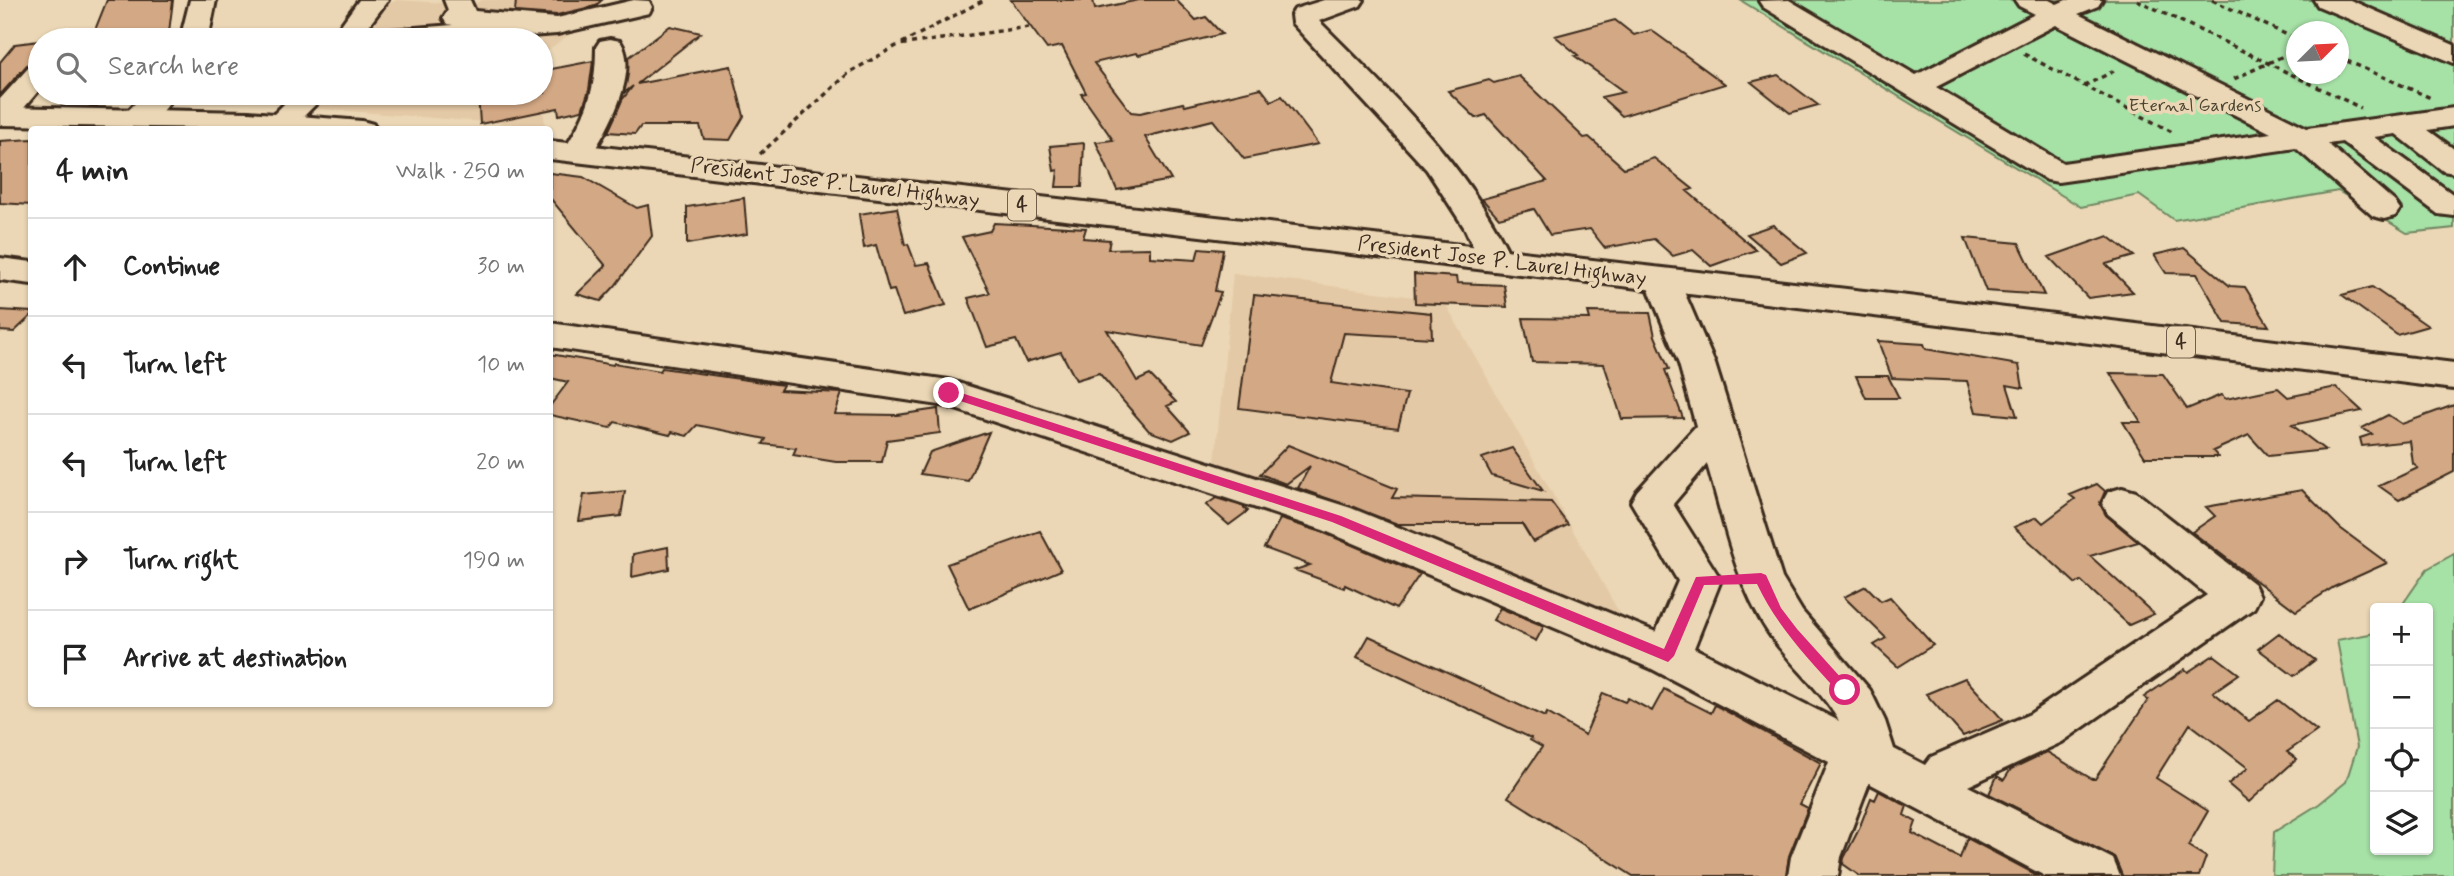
<!DOCTYPE html>
<html lang="en">
<head>
<meta charset="utf-8">
<style>
  body { margin:0; font-family:Mynerve,sans-serif; background:#f6f6f6; color:#222 }
  .controls { position:absolute; right:21px; bottom:21px; display:grid; overflow:hidden; border-radius:7px; box-shadow:0 2px 5px #0004 }
  .controls button { width:63px; height:63px; display:grid; place-items:center; padding:0; border:0; border-bottom:2px solid #e0e0e0; background:#fff; color:#222; font:35px sans-serif }
  .compass { position:absolute; left:2286px; top:21px; width:63px; height:63px; border-radius:50%; background:#fff; box-shadow:0 2px 5px #0004; rotate:66deg }
  .stop { position:absolute; width:21px; height:21px; margin:-16px; border:5px solid #db2777; border-radius:50%; background:#fff }
  .stop.end { background:#db2777; border-color:#fff; box-shadow:0 2px 7px #0008 }
  .list { margin:0; padding:0; list-style:none }
  h2 { display:flex; justify-content:space-between; align-items:center; height:91px; margin:0; padding:0 28px; font-size:30px }
  h2 small { font-size:23px; font-weight:400; color:#767676 }
  .list li { display:grid; grid-template-columns:46px 1fr auto; gap:21px; align-items:center; box-sizing:border-box; height:98px; padding:0 28px; border-top:2px solid #e0e0e0 }
  .list b { display:block; font-size:26px; white-space:nowrap }
  .list em { font-size:23px; font-style:normal; color:#767676 }
  .icon { flex:none; width:38px; height:38px; fill:none; stroke:currentColor; stroke-width:2; stroke-linecap:round; stroke-linejoin:round }
  .map { position:relative; flex:none; width:2454px; height:876px; overflow:hidden }
  .search { position:absolute; background:#fff; box-shadow:0 2px 5px #0004; left:28px; top:28px; width:525px; height:77px; display:flex; align-items:center; gap:18px; box-sizing:border-box; padding:0 24px; border-radius:38px; color:#767676; font-size:26px }
  .panel { position:absolute; background:#fff; box-shadow:0 2px 5px #0004; left:28px; top:126px; width:525px; height:581px; border-radius:7px }
  .map>svg:first-child { display:block }
  .built { fill:#e4c9a6 }
  .green { fill:#a6e1a6; stroke:#708662; stroke-width:2; fill-rule:evenodd }
  .building { fill:#d3a884; stroke:#3b2a1e; stroke-width:2 }
  .lines { fill:none; stroke-linecap:round; stroke-linejoin:round }
  .minor-casing { stroke:#3b2a1e; stroke-width:6 }
  .highway-casing { stroke:#3b2a1e; stroke-width:6 }
  .path { stroke:#3b2a1e; stroke-width:3.5; stroke-dasharray:5 4.5; stroke-linecap:butt }
  .minor { fill:#ebd7b5; fill-rule:evenodd }
  .highway { fill:#ebd7b5; fill-rule:evenodd }
  .route { fill:#db2777 }
  .labels { text-anchor:middle; dominant-baseline:central; stroke-width:7; stroke-linejoin:round; paint-order:stroke }
  .far-park-label { font-size:18px; fill:#4b4532; stroke:#ebd7b5 }
  .shield { fill:#ebd7b5; stroke:#705e4b; stroke-width:2 }
  .shield-label { font-size:19px; font-weight:bold; fill:#3b2a1e }
  .street-label { font-size:21px; fill:#3b2a1e; stroke:#ebd7b5 }
</style>
</head>
<body>
<div class="map">
<svg width="2454" height="876" viewBox="0 0 2454 876">
  <rect width="100%" height="100%" fill="#ebd7b5"/>
  <filter id="ink" filterUnits="userSpaceOnUse"><feTurbulence type="fractalNoise" baseFrequency=".0143" numOctaves="2"/><feDisplacementMap in="SourceGraphic" scale="14" xChannelSelector="R" yChannelSelector="G"/><feConvolveMatrix kernelMatrix="1 2 1 2 8 2 1 2 1" color-interpolation-filters="sRGB"/></filter>
  <g filter="url(#ink)">
    <path class="built" d="M397,0l75,5 10,-5h90l39,5 -70,50v-15h-201l17,-19z
      M296,93h243l7,34 -262,-21z
      M1233,273l211,28 176,313 -405,-153z"/>
    <path class="green" d="M1740,0h714v228l-47,5 -69,-42 -164,29 -35,-25 -58,12zM2296,32h42v42h-42z
      M2454,554v322h-182l2,-44 45,-28 27,-22 11,-35 -20,-107 38,-7v217h53v-242h-28l27,-39z"/>
    <path class="building" d="M107,0h66l-4,32 -45,8h-33z
      M516,0h86l-7,6 -38,9 -42,-3z
      M1011,0h82l2,9 44,-9h37l20,20 10,-3 16,17 -83,21 -3,-2 -42,10 37,49 9,1 43,-10 2,3 76,-18 10,13 11,-5 36,48 -74,15 -31,-39 -68,17 26,43 -54,10 -21,-48 17,-2 -32,-46 5,-1 -24,-47 -15,3z
      M1615,20l19,15 17,-5 74,54 -103,32 -21,-19 23,-5 -49,-36 3,-1 -23,-19z
      M670,26l31,7 -64,51 94,-18 13,50 -14,24 -26,-1 -4,-13h-59l-6,8 -27,-2 14,-32 11,-14 -9,7 4,-35z
      M40,41v20l-12,3 -28,31v-33l15,-18z
      M593,61l-4,29 -7,20 -23,5 -1,-7 -78,16 -2,-31h67l-4,-22z
      M1778,75l40,30 -28,8 -39,-31z
      M1519,76l65,62 5,-1 35,31 30,-10 39,31 -6,2 69,59 -45,16 -18,-16 -20,6 -19,-17 -49,9 -15,-19 -40,6 -16,-26 -35,9 -17,-19 65,-18 -61,-66 -10,3 -28,-27 41,-11 5,3z
      M32,139v66l-32,-2v-62z
      M1084,143l-2,44h-26l2,-17 -4,1 -4,-25z
      M550,173l33,4 54,31 11,-3 4,31 -37,50 -14,15 -24,-7 29,-28 -56,-68z
      M744,198l3,36 -60,10v-37z
      M897,208l8,37 3,-1 8,21 13,-2 17,42 -43,11 -9,-26 -5,1 -13,-46 -12,3 -5,-34z
      M994,223l92,5 -3,10 27,2 -2,9 42,-1v9l46,3 3,-12 24,2 -8,41 6,1 -20,53 -94,-15 30,51 13,-6 26,27 -9,4 23,26 -17,8 -24,-9 -50,-58 -23,7 -15,-28 -35,10 -10,-22 -29,7 -19,-49 22,-5 -28,-56 28,-6z
      M1773,225l34,28 -26,10 -34,-29z
      M2108,236l26,20 -28,8 27,28 -45,6 -39,-41z
      M1965,238l54,5 25,52 -58,-4z
      M2184,248l46,38 15,1 24,39 -44,-3 -28,-49 -31,-1 -12,-18z
      M1414,274l42,3 1,6 47,2 3,22 -92,-4z
      M2372,287l56,39 -31,9 -55,-40z
      M1254,295l177,18 1,25 -88,-5 -13,50 76,11 -9,34 -159,-20z
      M0,310l32,2v3l-18,17 -14,-1z
      M1588,312l62,1 5,23 14,33 -4,1 18,48 -61,1 -18,-55 -72,-2 -9,-44 67,1z
      M1878,341l46,3 2,5 93,16 4,23 -16,-3 10,31 -41,-4 -9,-31 -75,-3z
      M550,354l63,11 1,-2 46,8 2,-3 121,17 -3,5 62,3 -7,21 62,1 41,-6 2,24 -53,7 -5,22h-46l-43,-7 3,-7 -33,-4 3,-5 -69,-14 -10,11 -15,-4 -2,3 -55,-13 -5,6 -60,-13v-9l18,-24 -18,-4z
      M2110,373l53,1 24,35 34,-14 5,4 52,-11 10,9 48,-10 26,24 -70,14 33,25 -57,6 -19,-21 -36,16 5,6h-73l-22,-35h18z
      M1856,376h32l11,22h-33z
      M2454,405v67l-55,28 -20,-14 39,-18 -5,-4 -3,-23 -48,5 -2,-8 12,-4 -10,-6 26,-13 14,9z
      M989,432l-21,49 -48,-7 10,-22z
      M1288,445l109,44 -5,9 159,4 17,23 -35,17 -11,-18h-124l-100,-36 12,-22 -24,18 -26,-10z
      M1512,448l31,43 -51,-15 -10,-18z
      M2097,484l8,7 -5,13 6,11 32,27 -48,14 64,58 -25,11 -48,-44 -5,3 -62,-57 23,-10 6,6 32,-24 -5,-4z
      M2302,490l38,38 47,35 -53,24 -38,24 -104,-79 23,-16 -9,-9z
      M625,491l-4,25 -42,5 5,-26z
      M1216,498l26,8 6,5 -19,14 -23,-20z
      M1280,519l42,13 98,42 -24,35 -51,-24 -1,3 -49,-18 15,-5 -46,-17z
      M1040,531l21,39 -92,39 -22,-45z
      M668,547l1,22 -37,8 1,-23z
      M1866,586l15,15 9,-4 43,48 -35,22 -24,-22 12,-7 -42,-41z
      M1500,608l44,18 -8,15 -43,-21z
      M2279,633l36,27 -21,16 -36,-27z
      M1369,636l176,81 2,-4 38,22 18,-42 22,9 3,-4 24,13 12,-22 47,24 4,-8 106,58 -21,41 8,4 -19,48 -3,20h-153l-125,-79 34,-50 -12,-7 1,-2 -174,-81z
      M2214,655l25,19 -26,18 36,29 29,-21 39,31 -30,21 10,7 -48,43 -21,-18 20,-16 -58,-44 -34,54 52,33 -20,35 18,11 -7,19h-77l-8,-19 -125,-63 8,-18 7,4 7,-11 36,-17 45,27h3l53,-79 -4,-3 41,-28 3,3z
      M1965,678l38,42 -40,16 -37,-42z
      M1879,791l28,15 -3,9 12,7 -4,11 48,25 7,-20 72,38h-179l-17,-12 1,-6 14,-27 13,-33 4,2z"/>
    <g class="lines">
      <defs>
        <path id="minor" d="M190,0h26l-8,40h-28z
          M359,0h29l-24,32 89,-7 -6,-1 -4,-6 5,-8 -4,-10h26l5,11 82,7 77,-18 15,1 3,6 -3,6 -92,21 -83,6h-144z
          M1324,0h40l-4,6 -41,15c73,74 149,143 193,239l-5,8 -12,3 -12,-3 -19,-41 -37,-57 -135,-147 -1,-8 4,-6z
          M1789,0l127,75 119,-61 -16,-8 -4,-6h34l8,4 9,-4h36l-4,6 -20,8 229,114 147,-20v18l-26,4 26,19v24l-11,-2 -47,-37 -22,3 80,58v21l-16,-2 -96,-72 -14,2 67,58 5,7 -5,7 -11,3 -11,-3 -77,-68 -238,34 -11,-2 -284,-173 -4,-6zM2056,25l215,108 -208,30 -127,-76z
          M2314,0h36l104,45v18l-136,-57z
          M610,39l10,2c21,31 -14,93 -32,119l-11,2 -11,-2 -4,-7c24,-37 34,-61 34,-106l4,-6z
          M40,63v26l-28,33 -12,3v-26l30,-33z
          M145,93h31c-12,18 -28,37 -51,31l-4,-6z
          M295,93h32l-36,36h-22l-4,-6z
          M0,258l32,4v22l-32,-4z
          M1662,269l12,3 5,8 36,84 67,214 20,33 68,79 15,31 9,28 31,16 6,-8 99,-43 177,-119 -99,-81 -6,-11 6,-11 14,-4 14,4 118,92 6,12 -6,12 -192,134 -94,44 145,73 7,17h-75l-176,-93 -28,74 -3,19h-50l3,-19 38,-95 -177,-93 -329,-139 -377,-124 -396,-59v-24l399,57 402,128 305,124 22,-51 -47,-79 6,-11 59,-65 -17,-62 -34,-84 5,-8zM1707,464c17,57 28,118 61,168 21,32 52,56 71,89l-145,-73 27,-68 -48,-76z"/>
        <path id="highway" d="M0,107l249,5 113,9 11,3 4,6 -377,-5z
          M550,141l1358,155 546,67v26l-546,-69 -1358,-161z"/>
      </defs>
      <use href="#minor" class="minor-casing"/>
      <use href="#highway" class="highway-casing"/>
      <path class="path" d="M2137,0l224,108
        M2212,0l84,39
        M902,43l82,-43
        M2024,54l150,79
        M2338,57l93,41
        M2234,79l62,-29
        M2084,86l32,-16
        M760,154l90,-82 48,-27 131,-18"/>
      <use href="#minor" class="minor"/>
      <use href="#highway" class="highway"/>
    </g>
  </g>
  <path class="route" d="M949,389l392,127 323,133 32,-72 65,-4 5,2 15,33 16,21 55,61 -2,4h-10c-33,-37 -62,-66 -83,-110l-53,1 -30,71 -6,6 -336,-140 -387,-126v-5z"/>
  <g class="labels">
    <g class="far-park-label">
      <text x="2195" y="106">Eternal Gardens</text>
    </g>
    <g class="shield">
      <rect x="1008" y="189.5" width="28" height="31" rx="5"/>
      <rect x="2167" y="326.5" width="28" height="31" rx="5"/>
    </g>
    <g class="shield-label">
      <text x="1022" y="205">4</text>
      <text x="2181" y="342">4</text>
    </g>
    <g class="street-label">
      <text transform="translate(835 183) rotate(7)">President Jose P. Laurel Highway</text>
      <text transform="translate(1502 261) rotate(7)">President Jose P. Laurel Highway</text>
    </g>
  </g>
</svg>
<div class="controls">
<button>+</button>
<button>−</button>
<button><svg class="icon" aria-label="locate" viewBox="0 0 24 24"><circle cx="12" cy="12" r="6"/><path d="M12 2v4M12 18v4M2 12h4M18 12h4"/></svg></button>
<button><svg class="icon" aria-label="layers" viewBox="0 0 24 24"><path d="M12 4l9 5-9 5-9-5zM3 14l9 5 9-5"/></svg></button>
</div>
<svg class="compass" viewBox="-18 -18 36 36"><path d="M0-13l5 13h-10z" fill="#e53935"/><path d="M0 13l5-13h-10z" fill="#767676"/></svg>
<div class="stop" style="left:1845px;top:690px"></div>
<div class="stop end" style="left:949px;top:393px"></div>
<div class="search"><svg class="icon" aria-label="search" viewBox="0 0 24 24"><circle cx="10" cy="10" r="6"/><path d="M15 15l6 6"/></svg>Search here</div>
<section class="panel">
<h2>4 min<small>Walk · 250 m</small></h2>
<ul class="list">
<li><svg class="icon" aria-label="ahead" viewBox="0 0 24 24"><path d="M12 20V5M6 11l6-6 6 6"/></svg><div><b>Continue</b></div><em>30 m</em></li>
<li><svg class="icon" aria-label="left" viewBox="0 0 24 24"><path d="M17 20v-9H6M10 6l-5 5 5 5"/></svg><div><b>Turn left</b></div><em>10 m</em></li>
<li><svg class="icon" aria-label="left" viewBox="0 0 24 24"><path d="M17 20v-9H6M10 6l-5 5 5 5"/></svg><div><b>Turn left</b></div><em>20 m</em></li>
<li><svg class="icon" aria-label="right" viewBox="0 0 24 24"><path d="M7 20v-9h11M14 6l5 5-5 5"/></svg><div><b>Turn right</b></div><em>190 m</em></li>
<li><svg class="icon" aria-label="arrive" viewBox="0 0 24 24"><path d="M6 21V4h12l-3 4 3 4H6"/></svg><div><b>Arrive at destination</b></div></li>
</ul>
</section>
</div>
</body>
</html>
